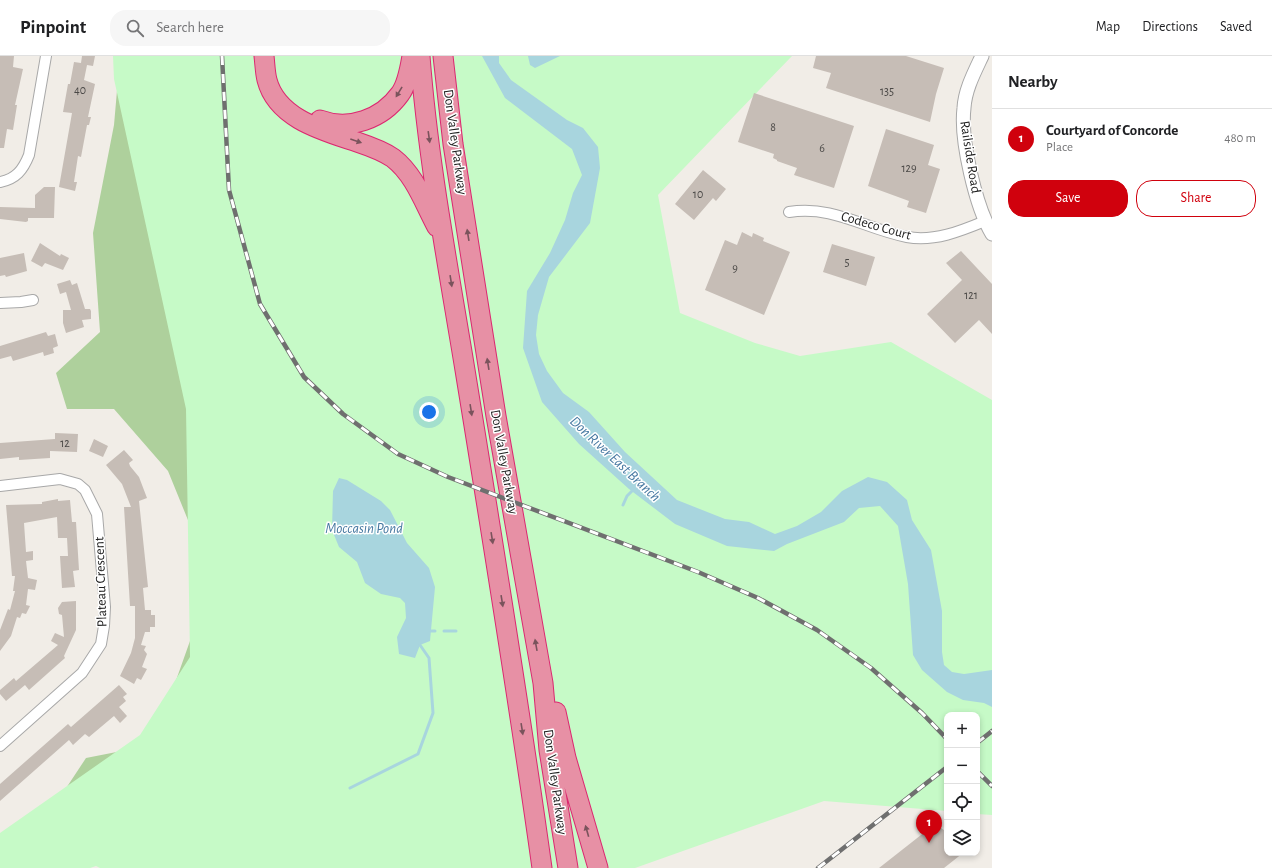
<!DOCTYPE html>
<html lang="en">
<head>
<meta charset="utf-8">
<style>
  body { margin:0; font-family:"Alegreya Sans",sans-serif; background:#f6f6f6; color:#202124 }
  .controls { position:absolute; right:12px; bottom:12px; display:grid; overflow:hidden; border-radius:8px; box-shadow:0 2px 6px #0003 }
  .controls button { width:36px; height:36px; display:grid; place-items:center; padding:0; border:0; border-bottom:1px solid #e0e0e0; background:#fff; color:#202124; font:20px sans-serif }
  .you { position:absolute; left:429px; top:356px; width:14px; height:14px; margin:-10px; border:3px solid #fff; border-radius:50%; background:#1a73e8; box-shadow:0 0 0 6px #1a73e833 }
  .badge { display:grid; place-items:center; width:26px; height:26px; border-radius:50%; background:#d0010d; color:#fff; font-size:13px; font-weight:700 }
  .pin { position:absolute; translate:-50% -33px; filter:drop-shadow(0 1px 2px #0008) }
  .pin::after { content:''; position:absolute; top:21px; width:14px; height:12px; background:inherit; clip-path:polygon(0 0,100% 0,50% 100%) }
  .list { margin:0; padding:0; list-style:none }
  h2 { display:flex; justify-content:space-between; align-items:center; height:52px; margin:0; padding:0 16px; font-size:17px }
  h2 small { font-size:13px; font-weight:400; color:#757577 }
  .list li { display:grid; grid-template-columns:26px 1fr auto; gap:12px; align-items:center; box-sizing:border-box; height:60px; padding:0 16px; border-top:1px solid #e0e0e0 }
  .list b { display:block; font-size:15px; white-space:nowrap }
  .list p { margin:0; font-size:13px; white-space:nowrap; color:#757577 }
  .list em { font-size:13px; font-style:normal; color:#757577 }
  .actions { display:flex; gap:8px; padding:12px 16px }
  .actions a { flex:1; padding:9px 0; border:1px solid #d0010d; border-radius:16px; text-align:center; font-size:14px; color:#d0010d }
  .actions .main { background:#d0010d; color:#fff }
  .icon { flex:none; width:22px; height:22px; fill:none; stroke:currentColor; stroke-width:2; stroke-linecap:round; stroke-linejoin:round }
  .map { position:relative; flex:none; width:992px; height:812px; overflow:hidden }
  header { display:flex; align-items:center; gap:24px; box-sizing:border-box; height:56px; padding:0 20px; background:#fff; border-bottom:1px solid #e0e0e0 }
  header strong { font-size:19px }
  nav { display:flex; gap:22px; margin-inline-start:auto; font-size:14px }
  .search { width:280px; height:36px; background:#f6f6f6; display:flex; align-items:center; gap:10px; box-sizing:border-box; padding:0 14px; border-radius:16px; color:#757577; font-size:15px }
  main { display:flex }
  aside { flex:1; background:#fff }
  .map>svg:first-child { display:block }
  .forest { fill:#aed09c }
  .park { fill:#c6fac7 }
  .water { fill:#a8d5de }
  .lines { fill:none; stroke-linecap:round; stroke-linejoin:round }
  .stream { stroke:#a8d5de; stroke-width:3 }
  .building { fill:#c6bdb6 }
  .minor-casing { stroke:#a8a8a8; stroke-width:12 }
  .tertiary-casing { stroke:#a8a8a8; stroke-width:15 }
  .motorway-casing { stroke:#db2870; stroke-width:21 }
  .minor { stroke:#fff; stroke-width:10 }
  .tertiary { stroke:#fff; stroke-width:13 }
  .motorway { stroke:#e790a5; stroke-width:19 }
  .rail-casing { stroke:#6f6f6f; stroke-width:4.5 }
  .rail { stroke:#fff; stroke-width:3; stroke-dasharray:9; stroke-linecap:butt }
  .oneway { fill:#7a535c }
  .labels { text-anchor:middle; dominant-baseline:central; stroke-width:3; stroke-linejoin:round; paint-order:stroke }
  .number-label { font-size:12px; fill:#4a4846 }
  .street-label { font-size:14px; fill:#212121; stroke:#fff }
  .water-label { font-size:15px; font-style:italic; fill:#4678a1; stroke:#fff }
</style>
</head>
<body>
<header>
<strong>Pinpoint</strong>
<div class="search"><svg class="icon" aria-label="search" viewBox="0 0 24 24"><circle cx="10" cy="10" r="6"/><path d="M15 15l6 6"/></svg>Search here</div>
<nav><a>Map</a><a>Directions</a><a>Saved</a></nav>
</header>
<main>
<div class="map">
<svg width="992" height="812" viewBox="0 0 992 812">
  <rect width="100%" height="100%" fill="#f1ede7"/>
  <path class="forest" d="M120,0l194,812h-214v-10l-100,10 49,-54 37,-56 61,-12 27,-60 38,-107 -44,-108 -54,-62h-47l-11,-36 44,-41 -7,-99 21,-108z"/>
  <path class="park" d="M113,0h679l-134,139 22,118 75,30 45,13 91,-14 101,58v415l-15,-1v-99h-30v96l-123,-10 -189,67h-535l-4,-2 -6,2h-90v-35l140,-98 50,-78 -4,-248 -72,-330z"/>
  <path class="water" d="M482,0h17v7l12,17 56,40 16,8 15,19 2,21 -10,55 -41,54 -11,38 -2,20 3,19 8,17 16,22 26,19 36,40 52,48 48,19 24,3 26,12 22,-8 24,-14 21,-21 26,-14 19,5 20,18 5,20 19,30 11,61v41l2,13 8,7 12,2 28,-4v37l-8,-4 -21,-3 -16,-8 -25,-22 -9,-15 -5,-71 -10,-58 -18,-20 -21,2 -15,14 -57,22 -13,7 -47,-5 -52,-22 -46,-35 -50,-45 -37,-42 -19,-54 4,-57 23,-38 15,-33 8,-27 9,-18 -10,-26 -67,-51z
    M528,0h32l-25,12 -5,-3z
    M339,422l8,2 34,21 9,9 17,33 22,25 6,19 -5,54 -10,4 -5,13 -16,-4 -2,-17 9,-19 -1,-15 -5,-5 -19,-4 -16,-11 -8,-21 -18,-15 -7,-17 1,-39z"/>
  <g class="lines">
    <path class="stream" d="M623,449l4,-9 7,-7
      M431,575h4
      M444,575h12
      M350,732l68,-34 15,-41 -4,-55 -9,-13"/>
  </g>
  <path class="building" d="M0,0h14l-1,11 10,2 -8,36h2l-4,25 -6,-1 -3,19h-4z
    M82,0h13l-2,10 -6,-1 -3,15 11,4 -7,33h3l-2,8h-2l-6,32 -3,-1 -4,26h3l-2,9 -16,-4 13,-74 -9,-1 5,-28h2l4,-22 7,1z
    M816,0h90l38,12 -8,26 -6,28 -104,-34 5,-15 -18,-5z
    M754,37l100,33 -20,62 -40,-13 3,-7 -20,-7v-1l-4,-2 1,-4 -36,-12z
    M886,73l48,16 -6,20 12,4 -14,44 -19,-6 2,-6 -41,-15z
    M703,114l23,19 -10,12 -3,-3 -19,22 -19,-16z
    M44,131h11l-1,31h-26v3l-2,1 -26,-3v-12l35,1v-13z
    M742,176l10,5 1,-4 11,5 -1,3 27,11 -26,63 -59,-25 20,-50 12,5z
    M40,187l20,13 1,-2 8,4 -6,12 -18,-7 -3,4 -11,-6z
    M832,188l43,13 -9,29 -43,-14z
    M961,195l31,33v50l-13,-14 -24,23 -28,-29 35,-34 -16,-17z
    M24,197l3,18 -21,6 -1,-2 -5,1v-18z
    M70,224l2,5 5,-2 8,26h5l1,2v8l-9,1 2,7 -18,6 -3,-10v-13h8l-5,-18 -6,2 -3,-10z
    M46,276l2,4 7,-2 3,12 -5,2 1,5 -10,3 -1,-4 -30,9 -2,-5 -11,3v-13z
    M55,377l23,1 -1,18 -27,-1v7l-31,2v-3l-19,2v-16l55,-4z
    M94,383l14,7 -5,11 -14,-6z
    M124,394l9,10 -4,3 1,3 9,11 8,21 -8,3 9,86 -5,1 2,22h6v5h4v12h-5v5h-5l-4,13 5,1 -2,4 3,4 -5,13 5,2 -6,11 -4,-2 -3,6 -14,-8 11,-23 4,-15v-32h-5l-6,-99h7l-9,-23 -16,-19z
    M58,443v2l12,-1 2,22h4l3,48 -6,1 2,16 -13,1 -2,-32h8l-1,-18h-9l-1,-21 -33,6 2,29 7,-1v9l-7,1 2,17 9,2 -2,10 -7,-1 -2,16 4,1 -4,8 -4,-1 -2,5 -3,-1 -6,19 -11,15v-21l8,-21 2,1 5,-19h-2l2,-15h-3l-6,-71 36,-1v-2z
    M76,545v29l-12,26 1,2 -36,32 -4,-5 -19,16 -6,-7v-4l14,-12 2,3 42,-36 -7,-4 4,-8 9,4 -2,-22 -3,-1 -1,-6 4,-6z
    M119,629l8,9 -4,3 3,4 -7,6 8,9 -7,7 -6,-7 -25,21 -4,-3 -12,11 -4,-5 -69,61v-17l68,-60 3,3z
    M935,768l12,8v21h16l-19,15h-65z"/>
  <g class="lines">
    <defs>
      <path id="minor" d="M0,126c16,-3 23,-12 29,-27l17,-99
        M789,156c45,-7 76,17 118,25 27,5 54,-6 78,-16
        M0,247l21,-1 12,-2
        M0,430l60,-7 18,5 7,6 12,24 8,93 -1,19 -3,18 -19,29 -82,73"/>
      <path id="tertiary" d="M982,0c-8,17 -17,34 -18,52 -4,32 12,99 28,126"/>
      <path id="motorway" d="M264,0c1,8 1,16 3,24 10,39 57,51 90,62 12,4 26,9 36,16 22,17 31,45 44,69
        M420,0c8,105 28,210 45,314 27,166 54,332 77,498
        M443,0l10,88 43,272 47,267 6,67 19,118
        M320,64c29,11 62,-1 80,-26 7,-9 10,-26 12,-38
        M556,656l10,46 32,110"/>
    </defs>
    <use href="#minor" class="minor-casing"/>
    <use href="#tertiary" class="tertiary-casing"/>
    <use href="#motorway" class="motorway-casing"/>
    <use href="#minor" class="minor"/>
    <use href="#tertiary" class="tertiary"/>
    <use href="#motorway" class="motorway"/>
    <defs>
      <path id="rail" d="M222,0l7,134 31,114 44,73 39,37 55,40 50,23 250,95 60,26 59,32 54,38 51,45 25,26
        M977,687l15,-12
        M977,715l15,15
        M818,812l129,-101"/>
    </defs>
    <use href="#rail" class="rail-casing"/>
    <use href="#rail" class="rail"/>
  </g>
  <defs><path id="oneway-solid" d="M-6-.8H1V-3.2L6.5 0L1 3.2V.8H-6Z"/></defs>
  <g class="oneway">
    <use href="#oneway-solid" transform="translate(399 36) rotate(121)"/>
    <use href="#oneway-solid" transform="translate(429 81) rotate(82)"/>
    <use href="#oneway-solid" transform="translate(356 85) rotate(19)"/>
    <use href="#oneway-solid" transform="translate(468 179) rotate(-99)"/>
    <use href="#oneway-solid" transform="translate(451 225) rotate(81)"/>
    <use href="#oneway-solid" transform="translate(488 308) rotate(-99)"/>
    <use href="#oneway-solid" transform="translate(471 354) rotate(81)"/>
    <use href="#oneway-solid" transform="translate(492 482) rotate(81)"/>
    <use href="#oneway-solid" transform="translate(502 545) rotate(81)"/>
    <use href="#oneway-solid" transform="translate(536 589) rotate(-100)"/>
    <use href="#oneway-solid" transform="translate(522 673) rotate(81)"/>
    <use href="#oneway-solid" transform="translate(587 775) rotate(-106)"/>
  </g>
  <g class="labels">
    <g class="number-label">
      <text x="80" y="34">40</text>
      <text x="887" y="35">135</text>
      <text x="773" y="71">8</text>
      <text x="822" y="92">6</text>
      <text x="909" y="112">129</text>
      <text x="698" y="138">10</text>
      <text x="847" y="206">5</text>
      <text x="735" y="212">9</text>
      <text x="971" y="239">121</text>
      <text x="65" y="387">12</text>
    </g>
    <g class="street-label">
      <text transform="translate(455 86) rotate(82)">Don Valley Parkway</text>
      <text transform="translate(970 101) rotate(81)">Railside Road</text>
      <text transform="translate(876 170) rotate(16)">Codeco Court</text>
      <text transform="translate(504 406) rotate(80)">Don Valley Parkway</text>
      <text transform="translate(101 526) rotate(-92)">Plateau Crescent</text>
      <text transform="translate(555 726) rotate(82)">Don Valley Parkway</text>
    </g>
    <g class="water-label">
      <text transform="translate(615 403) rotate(43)">Don River East Branch</text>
      <text x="364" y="472">Moccasin Pond</text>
    </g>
  </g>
</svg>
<div class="controls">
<button>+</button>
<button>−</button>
<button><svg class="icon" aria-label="locate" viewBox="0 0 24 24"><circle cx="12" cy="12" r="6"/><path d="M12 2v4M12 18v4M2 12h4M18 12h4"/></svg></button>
<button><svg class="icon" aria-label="layers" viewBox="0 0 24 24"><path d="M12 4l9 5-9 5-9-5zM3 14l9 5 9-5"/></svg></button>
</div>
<div class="you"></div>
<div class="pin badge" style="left:929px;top:787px">1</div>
</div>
<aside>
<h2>Nearby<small></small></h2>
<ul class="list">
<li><span class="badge">1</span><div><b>Courtyard of Concorde</b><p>Place</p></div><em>480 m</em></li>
</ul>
<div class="actions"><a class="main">Save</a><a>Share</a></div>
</aside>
</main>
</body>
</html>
